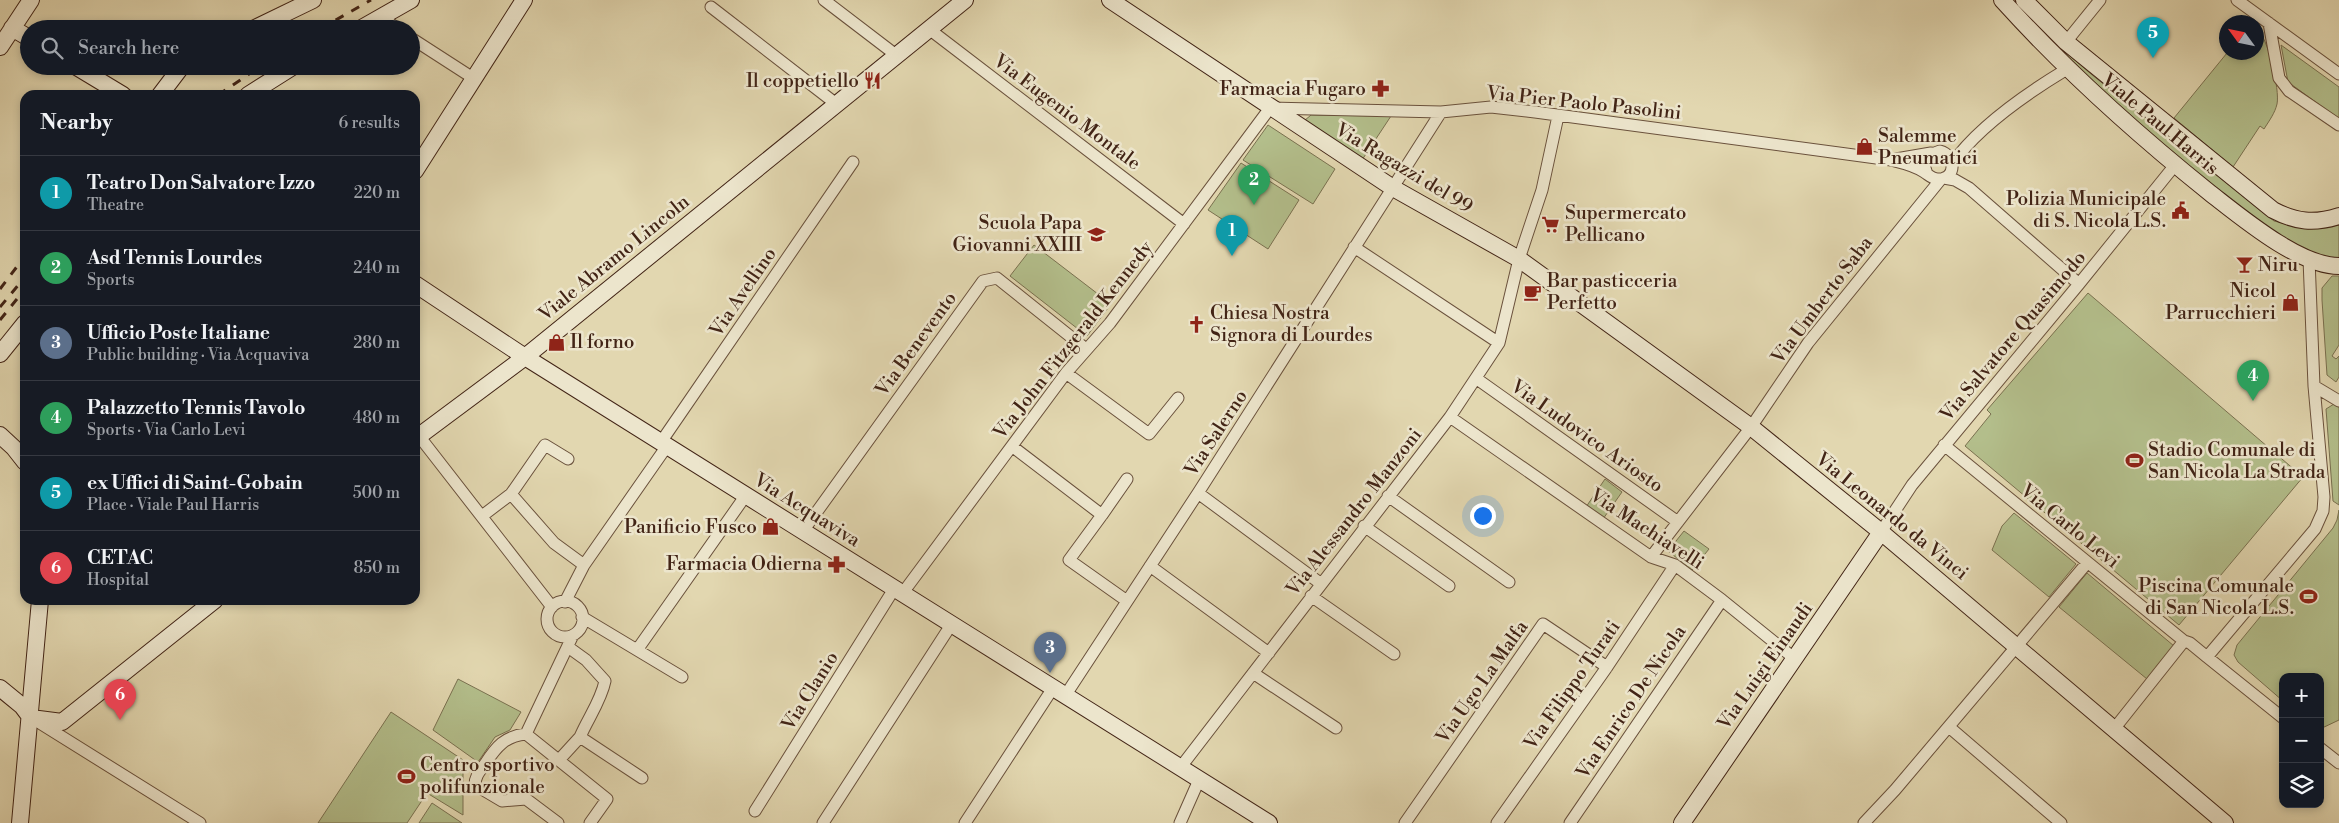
<!DOCTYPE html>
<html lang="en">
<head>
<meta charset="utf-8">
<style>
  body { margin:0; font-family:"Libre Bodoni",serif; background:#242831; color:#f1f3f6 }
  .controls { position:absolute; right:15px; bottom:15px; display:grid; overflow:hidden; border-radius:10px; box-shadow:0 2px 8px #0003 }
  .controls button { width:45px; height:45px; display:grid; place-items:center; padding:0; border:0; border-bottom:1px solid #363941; background:#171b24; color:#f1f3f6; font:25px sans-serif }
  .compass { position:absolute; left:2219px; top:15px; width:45px; height:45px; border-radius:50%; background:#171b24; box-shadow:0 2px 8px #0003; rotate:303deg }
  .you { position:absolute; left:1482px; top:515px; width:18px; height:18px; margin:-12px; border:4px solid #fff; border-radius:50%; background:#1a73e8; box-shadow:0 0 0 8px #1a73e833 }
  .badge { display:grid; place-items:center; width:32px; height:32px; border-radius:50%; background:#0f766e; color:#fff; font-size:16px; font-weight:700 }
  .pin { position:absolute; translate:-50% -41px; filter:drop-shadow(0 1px 2px #0008) }
  .pin::after { content:''; position:absolute; top:26px; width:18px; height:15px; background:inherit; clip-path:polygon(0 0,100% 0,50% 100%) }
  .list { margin:0; padding:0; list-style:none }
  h2 { display:flex; justify-content:space-between; align-items:center; height:65px; margin:0; padding:0 20px; font-size:21px }
  h2 small { font-size:16px; font-weight:400; color:#9ea1a6 }
  .list li { display:grid; grid-template-columns:32px 1fr auto; gap:15px; align-items:center; box-sizing:border-box; height:75px; padding:0 20px; border-top:1px solid #363941 }
  .list b { display:block; font-size:19px; white-space:nowrap }
  .list p { margin:0; font-size:16px; white-space:nowrap; color:#9ea1a6 }
  .list em { font-size:16px; font-style:normal; color:#9ea1a6 }
  .icon { flex:none; width:28px; height:28px; fill:none; stroke:currentColor; stroke-width:2; stroke-linecap:round; stroke-linejoin:round }
  .map { position:relative; flex:none; width:2339px; height:823px; overflow:hidden }
  .search { position:absolute; background:#171b24; box-shadow:0 2px 8px #0003; left:20px; top:20px; width:400px; height:55px; display:flex; align-items:center; gap:12px; box-sizing:border-box; padding:0 18px; border-radius:28px; color:#9ea1a6; font-size:19px }
  .panel { position:absolute; background:#171b24; box-shadow:0 2px 8px #0003; left:20px; top:90px; width:400px; height:515px; border-radius:15px }
  .map>svg:first-child { display:block }
  .green { fill:#b3be8b; stroke:#7a7150 }
  .lines { fill:none; stroke-linecap:round; stroke-linejoin:round }
  .street-casing { stroke:#6a513c; stroke-width:13 }
  .secondary-casing { stroke:#422416; stroke-width:18 }
  .street { stroke:#ece5cc; stroke-width:11 }
  .secondary { stroke:#ece5cc; stroke-width:16 }
  .rail { stroke:#422416; stroke-width:3; stroke-dasharray:9 9; stroke-linecap:butt }
  .labels { text-anchor:middle; dominant-baseline:central; stroke-width:5; stroke-linejoin:round; paint-order:stroke }
  .poi-label { font-size:19px; fill:#422416; stroke:#ece5cc; text-anchor:end }
  .street-label { font-size:19px; fill:#422416; stroke:#ece5cc }
</style>
</head>
<body>
<div class="map">
<svg width="2339" height="823" viewBox="0 0 2339 823">
  <rect width="100%" height="100%" fill="#e2d7b0"/>
  <filter id="stains"><feTurbulence type="fractalNoise" baseFrequency=".004" numOctaves="4"/><feColorMatrix values="0 0 0 0 .2 0 0 0 0 .09 0 0 0 0 .02 0 0 0 .5 -.17"/></filter>
  <radialGradient id="worn" r=".72"><stop offset=".6" stop-color="#630" stop-opacity="0"/><stop offset="1" stop-color="#630" stop-opacity=".3"/></radialGradient>
  <path class="green" d="M2009,0h4l32,34 46,40 183,147 34,8 31,-4v34l-32,-3 -142,-104z
    M2257,29c11,8 23,61 20,75 -2,9 -8,17 -13,25l-4,-3 -27,41 -59,-49 53,-65 29,-1z
    M2281,45l58,42v32l-51,-37z
    M1311,115l80,1 -29,44 -58,-39z
    M1268,125l67,44 -22,35 -70,-44z
    M1241,163l58,37 -31,49 -60,-39z
    M1034,245l77,59 -24,32 -77,-60z
    M2332,276h7v69l-7,11 4,3 3,-3v21l-3,5 -9,-7 -5,-75v-12z
    M2088,293l215,184 -124,148 -214,-179 26,-32 -4,-4z
    M2334,404l5,3v98l-6,-4 -7,-92z
    M1605,479l17,13 -19,27 -17,-12z
    M2339,510v210l-19,9v-52h-37v24l-45,-39 -4,-7 3,-10 96,-117 4,-8z
    M2014,513l62,51 -27,33 -57,-47 10,-24z
    M1684,531l25,18 -17,21 -24,-19z
    M2087,573l87,73 -27,33 -88,-72z
    M458,679l63,33 -11,18 -15,7 -17,25 -45,-32z
    M391,712l72,48v55l-36,-22 -20,30h-89z
    M432,803l30,20h-43z"/>
  <g class="lines">
    <defs>
      <path id="street" d="M824,0l72,55
        M2237,0l102,74
        M711,7l124,96
        M381,17l17,12
        M2269,23l10,55 10,13 50,34
        M929,29l255,195
        M411,38l62,40
        M2066,42l34,-42
        M1896,159l35,-6
        M1952,164c25,-36 77,-72 115,-95
        M1944,178l11,2 14,8 110,96
        M1354,247l145,96
        M1066,373l83,61 29,-36
        M1477,379l201,143
        M2314,386l25,15
        M1450,417l201,140 24,8 47,35 73,59
        M419,436l133,171
        M661,442l192,-280
        M1944,445l240,196 6,2 17,14 108,-128 8,-18 1,-14 -10,-111 -5,-127
        M1013,447l89,68 -33,45 58,41
        M1198,493l122,90
        M511,494l34,-49 23,14
        M1388,496l121,86
        M1102,515l25,-36
        M482,516l29,-22 43,49 30,22
        M1364,526l85,60
        M803,531l180,-250 14,-3 89,71
        M1881,532l31,-47 167,-201 96,-119
        M1651,557l100,-130 57,-84 133,-164
        M1150,566l119,87
        M902,594l164,-221 44,-50 160,-215 171,4 50,-5 44,5 356,48c12,3 23,5 33,12 5,3 8,7 14,7 19,0 18,-24 2,-28l-13,5 -3,9 3,9
        M1311,596l83,58
        M547 619a18 18 0 1 1 36 0a18 18 0 1 1-36 0Z
        M565,602l19,-37 83,-119
        M582,617l100,60
        M573,635l-47,99 81,65 -17,24
        M568,647l18,13 19,21c-4,20 -17,37 -25,56
        M637,650l109,-155
        M2207,657l76,61
        M1253,673l83,55
        M1065,696l133,-203 243,-381
        M35,720l165,103
        M1949,727l112,96
        M2114,729l70,-88
        M526,734c-21,2 -30,13 -41,30 -5,7 -10,12 -10,21l27,16 24,-2 32,24
        M2320,748l19,15
        M559,760l21,-23 62,41
        M1180,768l270,-351 49,-74 20,-84 23,-69 16,-74
        M755,811l139,-222
        M823,823l128,-198
        M965,823l88,-135
        M1180,823l19,-43
        M1405,823l138,-199 64,43
        M1497,823l110,-156 68,-102
        M1570,823l152,-223
        M1864,823l31,-33 192,-227"/>
      <path id="secondary" d="M1110,0l283,188 126,71 232,168 130,105 344,291
        M2002,0c65,72 132,132 208,193 31,24 89,73 129,73
        M2024,0l42,42 207,168c23,12 41,14 66,6
        M12,28l17,10
        M253,29l60,-29
        M360,29l51,-29
        M0,47l31,-47
        M75,66l48,29
        M160,95l22,-29
        M248,95l46,-29
        M415,171l109,-171
        M415,284l110,73 744,466
        M0,354l25,-31
        M0,435l14,13 11,14
        M415,439l110,-82 440,-357
        M0,688l22,18 9,12
        M31,718l31,4 153,-122
        M20,823l20,-223
        M1682,823l199,-291"/>
    </defs>
    <use href="#street" class="street-casing"/>
    <use href="#secondary" class="secondary-casing"/>
    <use href="#street" class="street"/>
    <use href="#secondary" class="secondary"/>
    <path class="rail" d="M320,29l51,-29
      M218,95l43,-29
      M0,289l25,-33
      M0,307l25,-30
      M0,320l25,-31"/>
  </g>
  <defs>
    <symbol id="restaurant-bare" viewBox="-9 -9 18 18"><path d="M-5-6h1v4h1v-4h1v4h1v-4h1v5L-1.5 .5V6h-2V.5L-5-1ZM5-6V6H3V1.5H1.5Q1.5-4 5-6Z" fill="#8f2418" stroke="#ece5cc" stroke-width="2.5" paint-order="stroke"/></symbol>
    <symbol id="pharmacy-bare" viewBox="-9 -9 18 18"><path d="M-2-6h4v4h4v4h-4v4h-4v-4h-4v-4h4Z" fill="#8f2418" stroke="#ece5cc" stroke-width="2.5" paint-order="stroke"/></symbol>
    <symbol id="shop-bare" viewBox="-9 -9 18 18"><path d="M-5-2.5h2.3a2.7 3.5 0 0 1 5.4 0H5L5.5 6h-11ZM-1.5-2.5h3a1.5 2.3 0 0 0-3 0Z" fill="#8f2418" stroke="#ece5cc" stroke-width="2.5" paint-order="stroke"/></symbol>
    <symbol id="civic-bare" viewBox="-9 -9 18 18"><path d="M-.6-6.5H3V-4.5H.6V-3L4-1V1h2V6H-6V1h2V-1L-.6-3ZM-1.2 2.5V6h2.4V2.5Z" fill="#8f2418" stroke="#ece5cc" stroke-width="2.5" paint-order="stroke"/></symbol>
    <symbol id="supermarket-bare" viewBox="-9 -9 18 18"><path d="M-6-5.5h2.5l.6 2H6L4.5 2H-2.5L-4.4-4H-6ZM-1.5 3.2a1.3 1.3 0 1 0 .1 0ZM3 3.2a1.3 1.3 0 1 0 .1 0Z" fill="#8f2418" stroke="#ece5cc" stroke-width="2.5" paint-order="stroke"/></symbol>
    <symbol id="school-bare" viewBox="-9 -9 18 18"><path d="M0-5L7-2L0 1L-7-2ZM-4 1L0 2.5L4 1V4Q0 6-4 4Z" fill="#8f2418" stroke="#ece5cc" stroke-width="2.5" paint-order="stroke"/></symbol>
    <symbol id="bar-bare" viewBox="-9 -9 18 18"><path d="M-6-5H6L.8 .8V4.5H3.5V6h-7V4.5H-.8V.8Z" fill="#8f2418" stroke="#ece5cc" stroke-width="2.5" paint-order="stroke"/></symbol>
    <symbol id="cafe-bare" viewBox="-9 -9 18 18"><path d="M-5.5-4.5H6V0H3Q3 3.5 0 3.5H-2.5Q-5.5 3.5-5.5 0ZM3-3.2v2h1.7v-2ZM-6 4.5H4V6H-6Z" fill="#8f2418" stroke="#ece5cc" stroke-width="2.5" paint-order="stroke"/></symbol>
    <symbol id="church-bare" viewBox="-9 -9 18 18"><path d="M-1.2-6h2.4v3.5h3.3v2.4h-3.3V6h-2.4V-.1h-3.3v-2.4h3.3Z" fill="#8f2418" stroke="#ece5cc" stroke-width="2.5" paint-order="stroke"/></symbol>
    <symbol id="stadium-bare" viewBox="-9 -9 18 18"><path d="M0-5a6.5 5 0 1 0 0 10a6.5 5 0 1 0 0-10ZM-3.5-1.8h7v3.6h-7Z" fill="#8f2418" stroke="#ece5cc" stroke-width="2.5" paint-order="stroke"/></symbol>
  </defs>
  <g fill-rule="evenodd">
    <use href="#restaurant-bare" x="860" y="68" width="25" height="25"/>
    <use href="#pharmacy-bare" x="1368" y="76" width="25" height="25"/>
    <use href="#shop-bare" x="1852" y="134" width="25" height="25"/>
    <use href="#civic-bare" x="2168" y="198" width="25" height="25"/>
    <use href="#supermarket-bare" x="1538" y="212" width="25" height="25"/>
    <use href="#school-bare" x="1084" y="222" width="25" height="25"/>
    <use href="#bar-bare" x="2232" y="252" width="25" height="25"/>
    <use href="#cafe-bare" x="1520" y="280" width="25" height="25"/>
    <use href="#shop-bare" x="2278" y="290" width="25" height="25"/>
    <use href="#church-bare" x="1184" y="312" width="25" height="25"/>
    <use href="#shop-bare" x="544" y="330" width="25" height="25"/>
    <use href="#stadium-bare" x="2122" y="448" width="25" height="25"/>
    <use href="#shop-bare" x="758" y="514" width="25" height="25"/>
    <use href="#pharmacy-bare" x="824" y="552" width="25" height="25"/>
    <use href="#stadium-bare" x="2296" y="584" width="25" height="25"/>
    <use href="#stadium-bare" x="394" y="764" width="25" height="25"/>
  </g>
  <g class="labels">
    <g class="poi-label">
      <text x="859" y="81">Il coppetiello</text>
      <text x="1366" y="89">Farmacia Fugaro</text>
      <text x="1878" y="136" text-anchor="start">Salemme<tspan x="1878" dy="22">Pneumatici</tspan></text>
      <text x="2166" y="199">Polizia Municipale<tspan x="2166" dy="22">di S. Nicola L.S.</tspan></text>
      <text x="1565" y="213" text-anchor="start">Supermercato<tspan x="1565" dy="22">Pellicano</tspan></text>
      <text x="1082" y="223">Scuola Papa<tspan x="1082" dy="22">Giovanni XXIII</tspan></text>
      <text x="2258" y="265" text-anchor="start">Niru</text>
      <text x="1547" y="281" text-anchor="start">Bar pasticceria<tspan x="1547" dy="22">Perfetto</tspan></text>
      <text x="2276" y="291">Nicol<tspan x="2276" dy="22">Parrucchieri</tspan></text>
      <text x="1210" y="313" text-anchor="start">Chiesa Nostra<tspan x="1210" dy="22">Signora di Lourdes</tspan></text>
      <text x="570" y="342" text-anchor="start">Il forno</text>
      <text x="2148" y="450" text-anchor="start">Stadio Comunale di<tspan x="2148" dy="22">San Nicola La Strada</tspan></text>
      <text x="757" y="527">Panificio Fusco</text>
      <text x="822" y="564">Farmacia Odierna</text>
      <text x="2294" y="586">Piscina Comunale<tspan x="2294" dy="22">di San Nicola L.S.</tspan></text>
      <text x="420" y="765" text-anchor="start">Centro sportivo<tspan x="420" dy="22">polifunzionale</tspan></text>
    </g>
    <g class="street-label">
      <text transform="translate(1584 103) rotate(6)">Via Pier Paolo Pasolini</text>
      <text transform="translate(1067 112) rotate(37)">Via Eugenio Montale</text>
      <text transform="translate(2160 124) rotate(40)">Viale Paul Harris</text>
      <text transform="translate(1404 168) rotate(31)">Via Ragazzi del 99</text>
      <text transform="translate(614 258) rotate(-39)">Viale Abramo Lincoln</text>
      <text transform="translate(743 292) rotate(-56)">Via Avellino</text>
      <text transform="translate(1822 300) rotate(-53)">Via Umberto Saba</text>
      <text transform="translate(2013 336) rotate(-50)">Via Salvatore Quasimodo</text>
      <text transform="translate(1073 340) rotate(-52)">Via John Fitzgerald Kennedy</text>
      <text transform="translate(916 344) rotate(-54)">Via Benevento</text>
      <text transform="translate(1216 433) rotate(-57)">Via Salerno</text>
      <text transform="translate(1587 436) rotate(35)">Via Ludovico Ariosto</text>
      <text transform="translate(807 510) rotate(32)">Via Acquaviva</text>
      <text transform="translate(1354 512) rotate(-52)">Via Alessandro Manzoni</text>
      <text transform="translate(1892 516) rotate(39)">Via Leonardo da Vinci</text>
      <text transform="translate(2070 526) rotate(39)">Via Carlo Levi</text>
      <text transform="translate(1647 529) rotate(33)">Via Machiavelli</text>
      <text transform="translate(1765 666) rotate(-55)">Via Luigi Einaudi</text>
      <text transform="translate(1482 682) rotate(-55)">Via Ugo La Malfa</text>
      <text transform="translate(1572 685) rotate(-55)">Via Filippo Turati</text>
      <text transform="translate(810 691) rotate(-58)">Via Clanio</text>
      <text transform="translate(1631 702) rotate(-56)">Via Enrico De Nicola</text>
    </g>
  </g>
  <rect width="100%" height="100%" filter="url(#stains)"/>
  <rect width="100%" height="100%" fill="url(#worn)"/>
</svg>
<div class="controls">
<button>+</button>
<button>−</button>
<button><svg class="icon" aria-label="layers" viewBox="0 0 24 24"><path d="M12 4l9 5-9 5-9-5zM3 14l9 5 9-5"/></svg></button>
</div>
<svg class="compass" viewBox="-18 -18 36 36"><path d="M0-13l5 13h-10z" fill="#e53935"/><path d="M0 13l5-13h-10z" fill="#9ea1a6"/></svg>
<div class="you"></div>
<div class="pin badge" style="left:1232px;top:256px;background:#0f9aa8">1</div>
<div class="pin badge" style="left:1254px;top:205px;background:#2e9e5b">2</div>
<div class="pin badge" style="left:1050px;top:673px;background:#5c6f8a">3</div>
<div class="pin badge" style="left:2253px;top:401px;background:#2e9e5b">4</div>
<div class="pin badge" style="left:2153px;top:58px;background:#0f9aa8">5</div>
<div class="pin badge" style="left:120px;top:720px;background:#e0444e">6</div>
<div class="search"><svg class="icon" aria-label="search" viewBox="0 0 24 24"><circle cx="10" cy="10" r="6"/><path d="M15 15l6 6"/></svg>Search here</div>
<section class="panel">
<h2>Nearby<small>6 results</small></h2>
<ul class="list">
<li><span class="badge" style="background:#0f9aa8">1</span><div><b>Teatro Don Salvatore Izzo</b><p>Theatre</p></div><em>220 m</em></li>
<li><span class="badge" style="background:#2e9e5b">2</span><div><b>Asd Tennis Lourdes</b><p>Sports</p></div><em>240 m</em></li>
<li><span class="badge" style="background:#5c6f8a">3</span><div><b>Ufficio Poste Italiane</b><p>Public building · Via Acquaviva</p></div><em>280 m</em></li>
<li><span class="badge" style="background:#2e9e5b">4</span><div><b>Palazzetto Tennis Tavolo</b><p>Sports · Via Carlo Levi</p></div><em>480 m</em></li>
<li><span class="badge" style="background:#0f9aa8">5</span><div><b>ex Uffici di Saint-Gobain</b><p>Place · Viale Paul Harris</p></div><em>500 m</em></li>
<li><span class="badge" style="background:#e0444e">6</span><div><b>CETAC</b><p>Hospital</p></div><em>850 m</em></li>
</ul>
</section>
</div>
</body>
</html>
